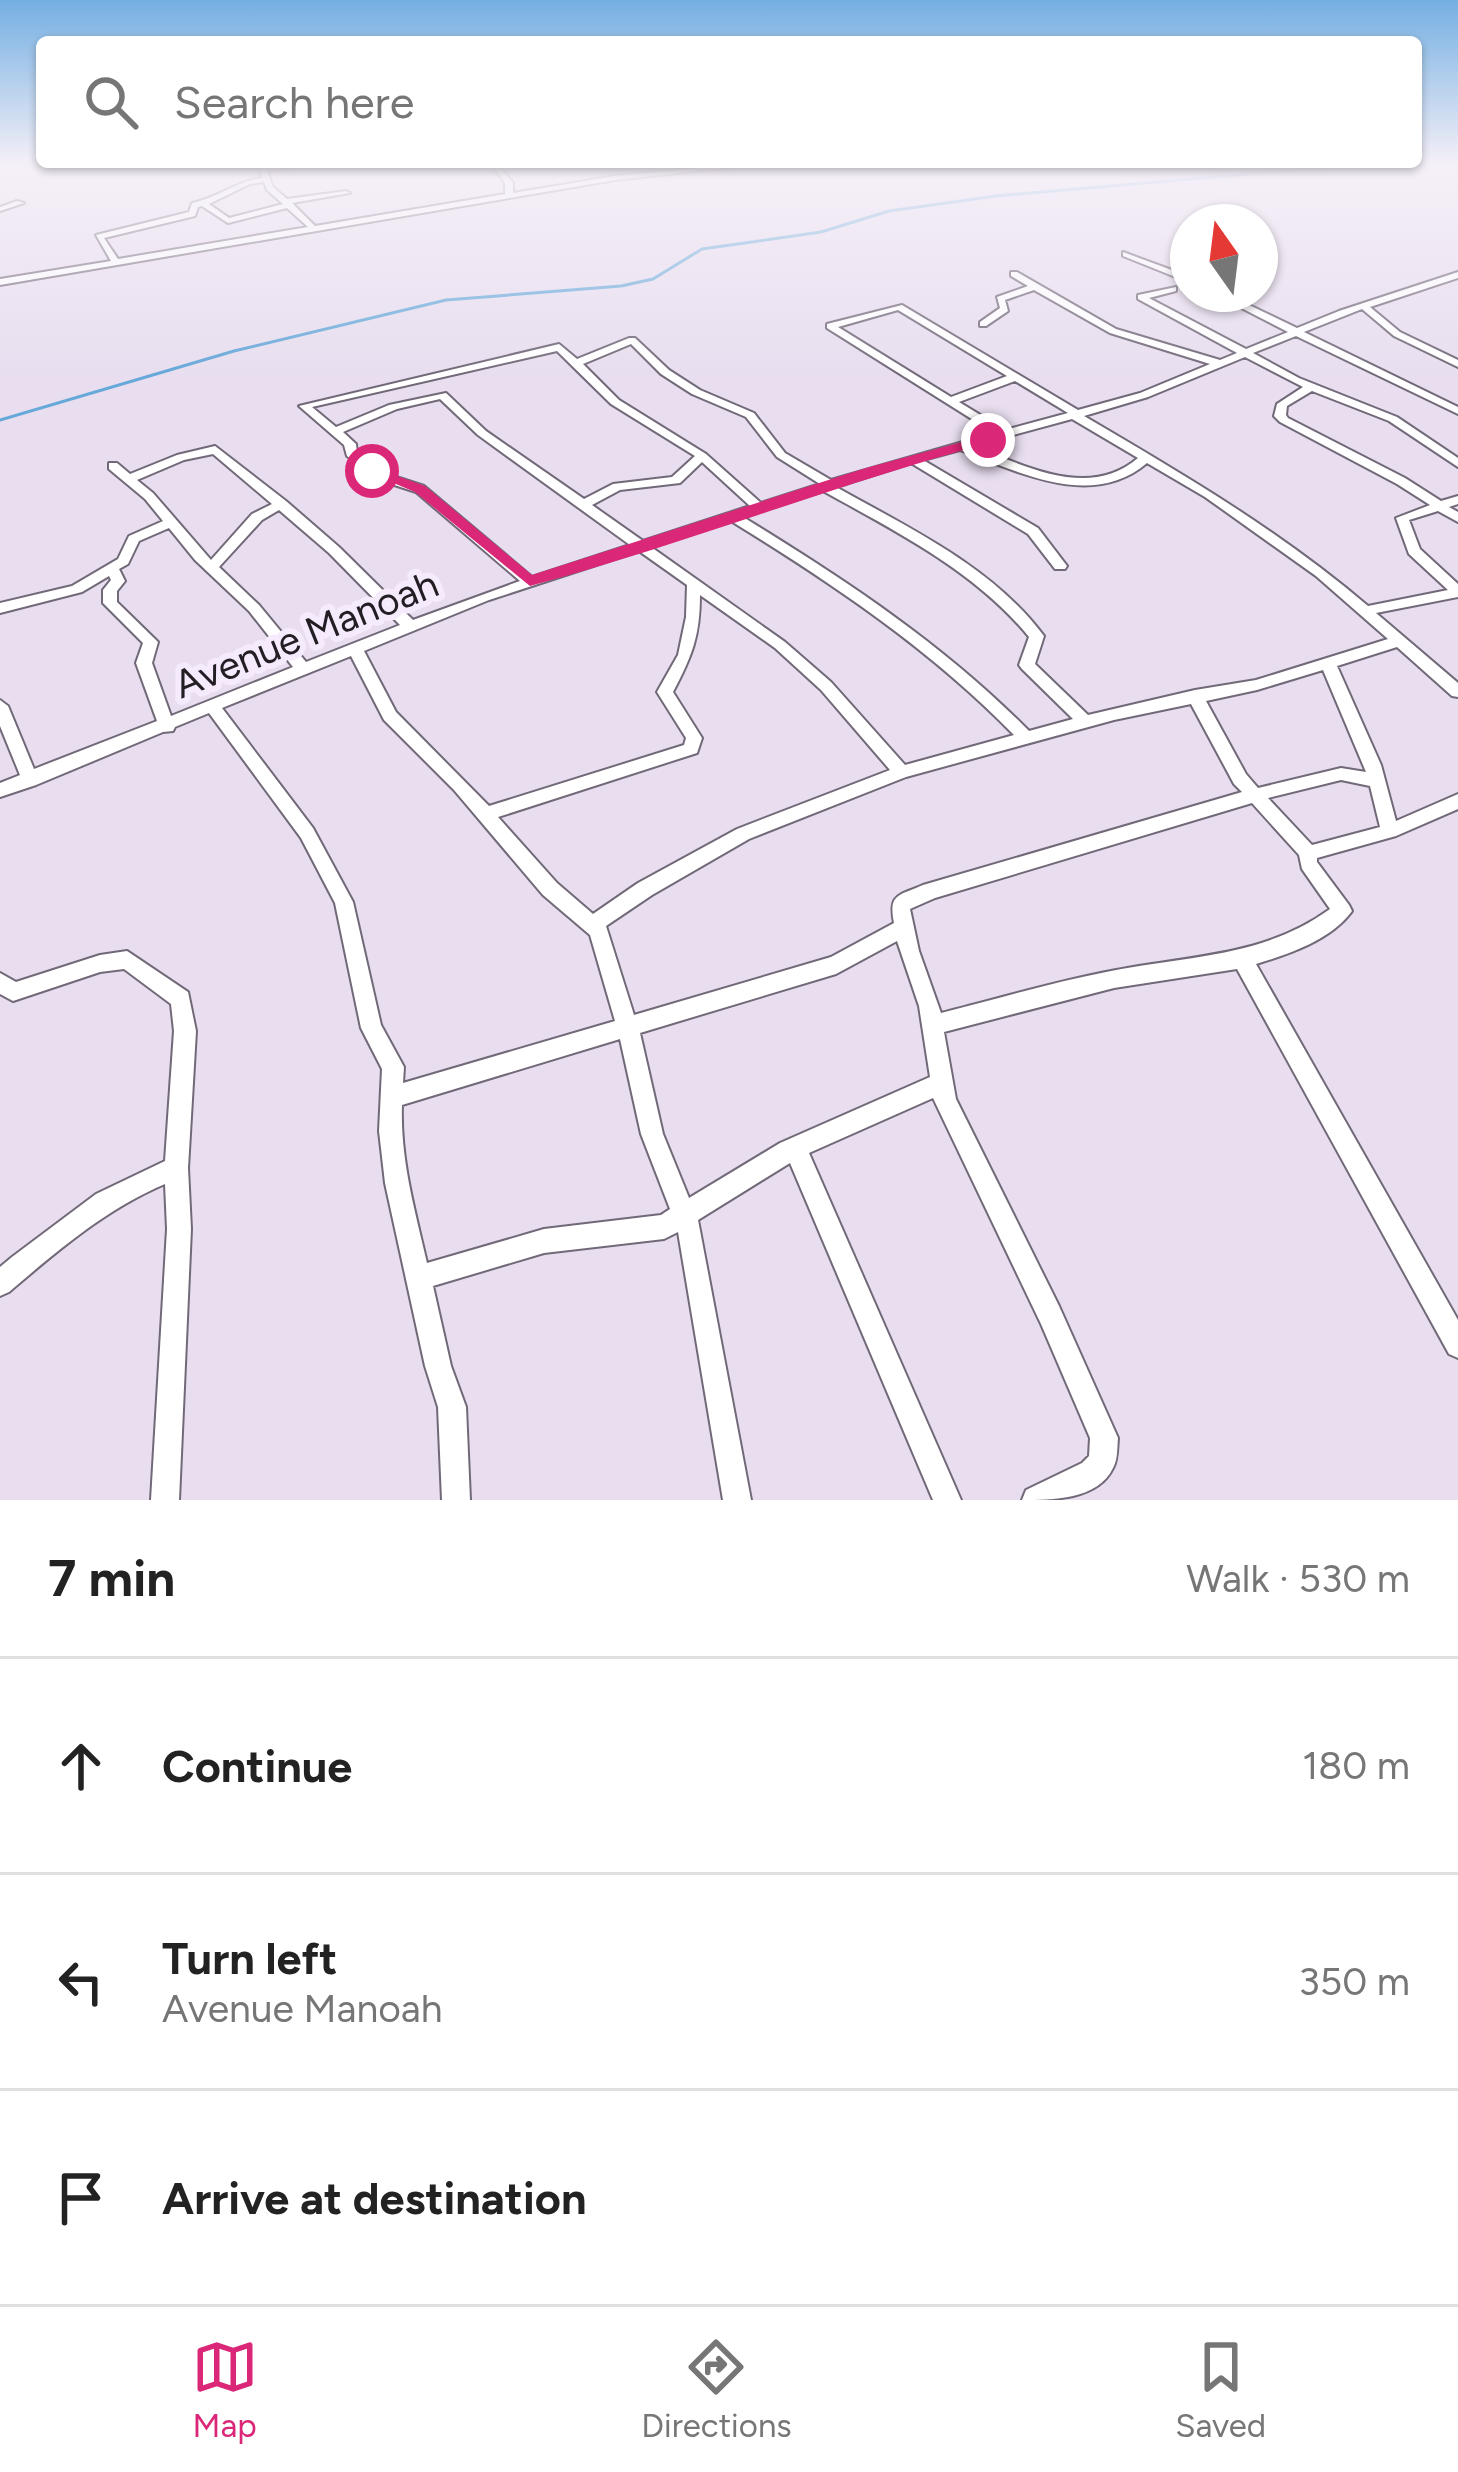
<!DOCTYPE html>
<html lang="en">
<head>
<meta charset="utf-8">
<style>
  body { margin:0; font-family:Figtree,sans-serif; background:#f2f2f2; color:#222 }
  .compass { position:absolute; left:1170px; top:204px; width:108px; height:108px; border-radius:50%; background:#fff; box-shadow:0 3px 9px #0004; rotate:346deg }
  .stop { position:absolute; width:36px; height:36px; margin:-27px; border:9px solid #db2777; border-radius:50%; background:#fff }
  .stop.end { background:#db2777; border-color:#fff; box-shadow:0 3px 12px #0008 }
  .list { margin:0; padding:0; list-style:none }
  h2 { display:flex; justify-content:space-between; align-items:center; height:156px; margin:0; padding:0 48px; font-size:51px }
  h2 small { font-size:39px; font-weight:400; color:#767676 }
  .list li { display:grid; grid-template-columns:78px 1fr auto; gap:36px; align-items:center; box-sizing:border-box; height:216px; padding:0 48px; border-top:3px solid #e0e0e0 }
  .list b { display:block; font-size:45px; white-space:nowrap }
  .list p { margin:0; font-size:39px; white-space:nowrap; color:#767676 }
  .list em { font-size:39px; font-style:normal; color:#767676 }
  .icon { flex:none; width:66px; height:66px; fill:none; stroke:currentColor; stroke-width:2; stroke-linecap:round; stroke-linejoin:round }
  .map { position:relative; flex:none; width:1458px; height:1500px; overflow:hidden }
  .search { position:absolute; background:#fff; box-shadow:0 3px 9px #0004; left:36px; right:36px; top:36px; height:132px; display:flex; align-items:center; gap:30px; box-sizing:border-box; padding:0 42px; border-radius:12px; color:#767676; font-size:45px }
  .sheet { height:804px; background:#fff }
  nav { display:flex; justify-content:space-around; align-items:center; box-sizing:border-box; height:168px; border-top:3px solid #e0e0e0; background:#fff; font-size:33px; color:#767676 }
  nav a { display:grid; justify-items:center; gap:6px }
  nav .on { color:#db2777 }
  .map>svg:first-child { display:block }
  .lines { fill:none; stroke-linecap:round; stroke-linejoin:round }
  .stream { stroke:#66a8d9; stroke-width:3 }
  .minor-casing { stroke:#726978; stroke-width:4 }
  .minor { fill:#fff; fill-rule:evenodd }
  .route { fill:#db2777 }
  .labels { text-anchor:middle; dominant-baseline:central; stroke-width:12; stroke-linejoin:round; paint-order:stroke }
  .far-street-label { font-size:39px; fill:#221e24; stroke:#f5ebfd }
</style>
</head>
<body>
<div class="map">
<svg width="1458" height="1500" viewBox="0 0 1458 1500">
  <rect width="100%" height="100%" fill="#e8deef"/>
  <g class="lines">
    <path class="stream" d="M0,420l234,-69 212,-51 175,-14 32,-7 49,-30 119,-17 68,-21 107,-15 367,-32"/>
    <defs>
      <path id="minor" d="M289,164h14l-36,7 6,16 14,12 59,-8 4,2 -58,10 23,23 190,-32v-11l-13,-19h6l15,19v10l102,-17 125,-12h20l-145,16 -615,105v-6l111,-18 -15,-26 93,-23 3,-9c25,-5 45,-22 70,-25l-2,-10zM264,182l3,8 16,14 -54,14 -20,-14 41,-20zM202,206l26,17 59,-15 21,19 -190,32 -14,-21 91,-22 3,-9z
        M17,201l7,2 -24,8v-4z
        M1123,252l65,24v6l-65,-26z
        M1011,272h6l99,57 104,31 17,-7 -99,-54v-4l38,-8v4l-27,7 97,51 42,-17 -74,-38h12l71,34 42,-17 119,-39v6l-88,29 30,25 58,28v7l-64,-31 -32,-27 -58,23 154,75v7l-162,-78 -43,17 46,25 98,39 61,41v9l-69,-46 -77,-30 -25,15 -1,9 2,3 117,60 36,23 17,-5v8l-9,3 9,5v10l-20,-11 -29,9 11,29 38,35v13l-82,16 82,70v14l-6,-1 -55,-49 -60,19 44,99 15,56 62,-27v15l-62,27 -79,22v4l32,43 3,6c-21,29 -63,43 -96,53l202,356v38l-9,-4 -212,-385 -123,19 -170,44 12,67 103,207 59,132c-1,10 0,21 -5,30 -15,32 -61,32 -91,32l4,-10 56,-27 7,-7 1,-18 -49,-114 -108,-226 -124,55 152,347h-28l-143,-337 -92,57 53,280h-28l-45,-268 -14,7 -120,14 -111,33 18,80 15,41 4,93h-28l-4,-93 -13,-41 -40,-183 -6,-52 3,-62 -21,-41 -26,-125 -34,-65 -92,-125 -34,14 -2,4 -10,1 -127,53 -36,12v-14l20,-8 -20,-49v-26l8,6 26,63 123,-48 -21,-58 7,-20 -40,-40v-13l8,-10 -2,-4 -27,16 -82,21v-10l72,-17 46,-27 11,-23 34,-15 -18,-22 -36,-30v-6h8l13,11 47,-19 38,-9 71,55 53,46 74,73 107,-39 -104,-89 -37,-12 -32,-24 -3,-11 -45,-39 260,-62 18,15 52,-21h6l34,32 31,20 54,23 31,40 46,27 163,-47 -167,-105v-4l75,-19 176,105 62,-17 70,-29 -100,-31 -76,-43 -29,10 3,11 -22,15h-6v-4l20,-14 -3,-11 31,-11 -17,-10zM898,310l109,66 -56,21 -113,-70zM631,344l30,30 31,20 54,23 31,40 43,27 -59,19 -55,-49 -87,-54 -36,-36zM557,351l54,53 84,52 -23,21 -59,7 -29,15 -98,-68 -40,-38 -57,12 -53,22 -24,-20zM1245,357l58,30 -26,17 -3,12 6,6 117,62 33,21 -34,13 13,36 39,36 -80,16c-88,-75 -185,-132 -284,-190l64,-19zM1015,381l53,32 -63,17 -46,-28zM440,399l38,36 152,110 -98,32 -108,-91 -37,-12 -30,-21 -1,-9 -13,-12 54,-23zM1072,419l66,39c-49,42 -112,8 -165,-12zM960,450c59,22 132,60 187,13l58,34 111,79 72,63 -132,41 -61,10 -107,25 -53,-51 9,-28c-51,-69 -135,-108 -208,-149l75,-24 117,71 27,35h10l2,-3 -29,-38 -115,-68zM213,454l59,50 -20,10 -41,46 -58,-67 -16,-13 47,-20zM702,462l48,44 -107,35 -51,-36 28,-15 60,-7zM823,491c74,41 152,80 206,146l-10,28 3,4 51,50 -44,12c-85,-86 -183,-151 -286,-214zM279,510l50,43 71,72 -94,37 -47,-57 -40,-38 43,-47zM731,521c102,63 199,128 283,214l-109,30 -74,-83 -46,-40 -134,-95zM169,528l26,32 54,51 44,56 -122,49 -19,-53 6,-21 -41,-40v-11l8,-10 -6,-12 9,-5 11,-23zM639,551l48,34 -1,32 -8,38 -21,37 29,46 -2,7 -195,61 -93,-94 -32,-61 125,-51zM700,595l75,53 46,42 69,80 -153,59 -99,54 -45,31 -36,-31 -59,-66 199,-64 5,-15 -29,-46c19,-36 27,-56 27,-97zM351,656l33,64 70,70 89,105 47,40 25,86 -212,62 1,-16 -23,-42 -28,-123 -40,-74 -91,-120zM1323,670l43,102 -25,-4 -83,20 -12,-14 -40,-73 51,-11zM1191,704l43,80 8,8 -319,93c-24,11 -35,8 -29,38l-63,34 -197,58 -28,-89 46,-31 97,-56 157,-62 208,-57zM1341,780l29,6 10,41 -68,18 -44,-47zM1252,803l47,52 3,14 28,40c-68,49 -141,46 -219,62 -58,11 -114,28 -170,42l-22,-62 -9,-42 25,-11zM897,941l22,65 11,71 -150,66 -91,55 -26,-64 -23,-101 196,-59zM620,1039l21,95 29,75 -9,6 -117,14 -117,34c-12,-52 -27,-104 -25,-158z
        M127,951l61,41 8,39 -8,137 3,61 -12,271h-28l16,-271 -2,-45c-59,25 -108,67 -156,108l-9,4v-29l12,-10 84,-63 69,-33 9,-130 -3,-27 -47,-35 -24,3 -87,29 -13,-7v-21l16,9 84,-27z"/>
    </defs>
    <use href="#minor" class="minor-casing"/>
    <use href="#minor" class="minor"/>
  </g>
  <linearGradient id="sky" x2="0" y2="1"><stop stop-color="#74afe2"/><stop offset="0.44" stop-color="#f5f0f8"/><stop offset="1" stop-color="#f5f0f8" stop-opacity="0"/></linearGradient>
  <rect width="1458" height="374" fill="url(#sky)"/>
  <path class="route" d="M988,435l5,7c-157,42 -307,102 -463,144l-115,-94 -50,-21 7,-4 53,19 107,89 334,-107z"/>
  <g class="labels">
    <g class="far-street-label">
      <text transform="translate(306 634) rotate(-22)">Avenue Manoah</text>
    </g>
  </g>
</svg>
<svg class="compass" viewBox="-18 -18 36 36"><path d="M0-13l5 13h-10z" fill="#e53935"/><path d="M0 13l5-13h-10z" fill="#767676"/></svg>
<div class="stop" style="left:372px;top:471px"></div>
<div class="stop end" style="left:988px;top:440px"></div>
<div class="search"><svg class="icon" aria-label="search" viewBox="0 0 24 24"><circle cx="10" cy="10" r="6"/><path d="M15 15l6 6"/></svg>Search here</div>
</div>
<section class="sheet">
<h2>7 min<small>Walk · 530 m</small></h2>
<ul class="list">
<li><svg class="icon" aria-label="ahead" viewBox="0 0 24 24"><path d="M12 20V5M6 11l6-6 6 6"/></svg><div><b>Continue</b></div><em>180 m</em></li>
<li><svg class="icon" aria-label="left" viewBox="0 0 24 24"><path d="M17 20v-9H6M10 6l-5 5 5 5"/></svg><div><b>Turn left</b><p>Avenue Manoah</p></div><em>350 m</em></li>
<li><svg class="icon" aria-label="arrive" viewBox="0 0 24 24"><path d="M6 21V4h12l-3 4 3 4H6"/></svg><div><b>Arrive at destination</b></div></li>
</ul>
</section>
<nav>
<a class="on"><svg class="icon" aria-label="map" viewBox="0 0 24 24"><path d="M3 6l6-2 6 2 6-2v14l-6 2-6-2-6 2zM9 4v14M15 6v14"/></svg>Map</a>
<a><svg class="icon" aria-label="directions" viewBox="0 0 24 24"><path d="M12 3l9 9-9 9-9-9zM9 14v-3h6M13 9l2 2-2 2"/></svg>Directions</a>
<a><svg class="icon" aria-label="saved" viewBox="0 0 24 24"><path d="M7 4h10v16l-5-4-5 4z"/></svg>Saved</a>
</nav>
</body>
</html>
